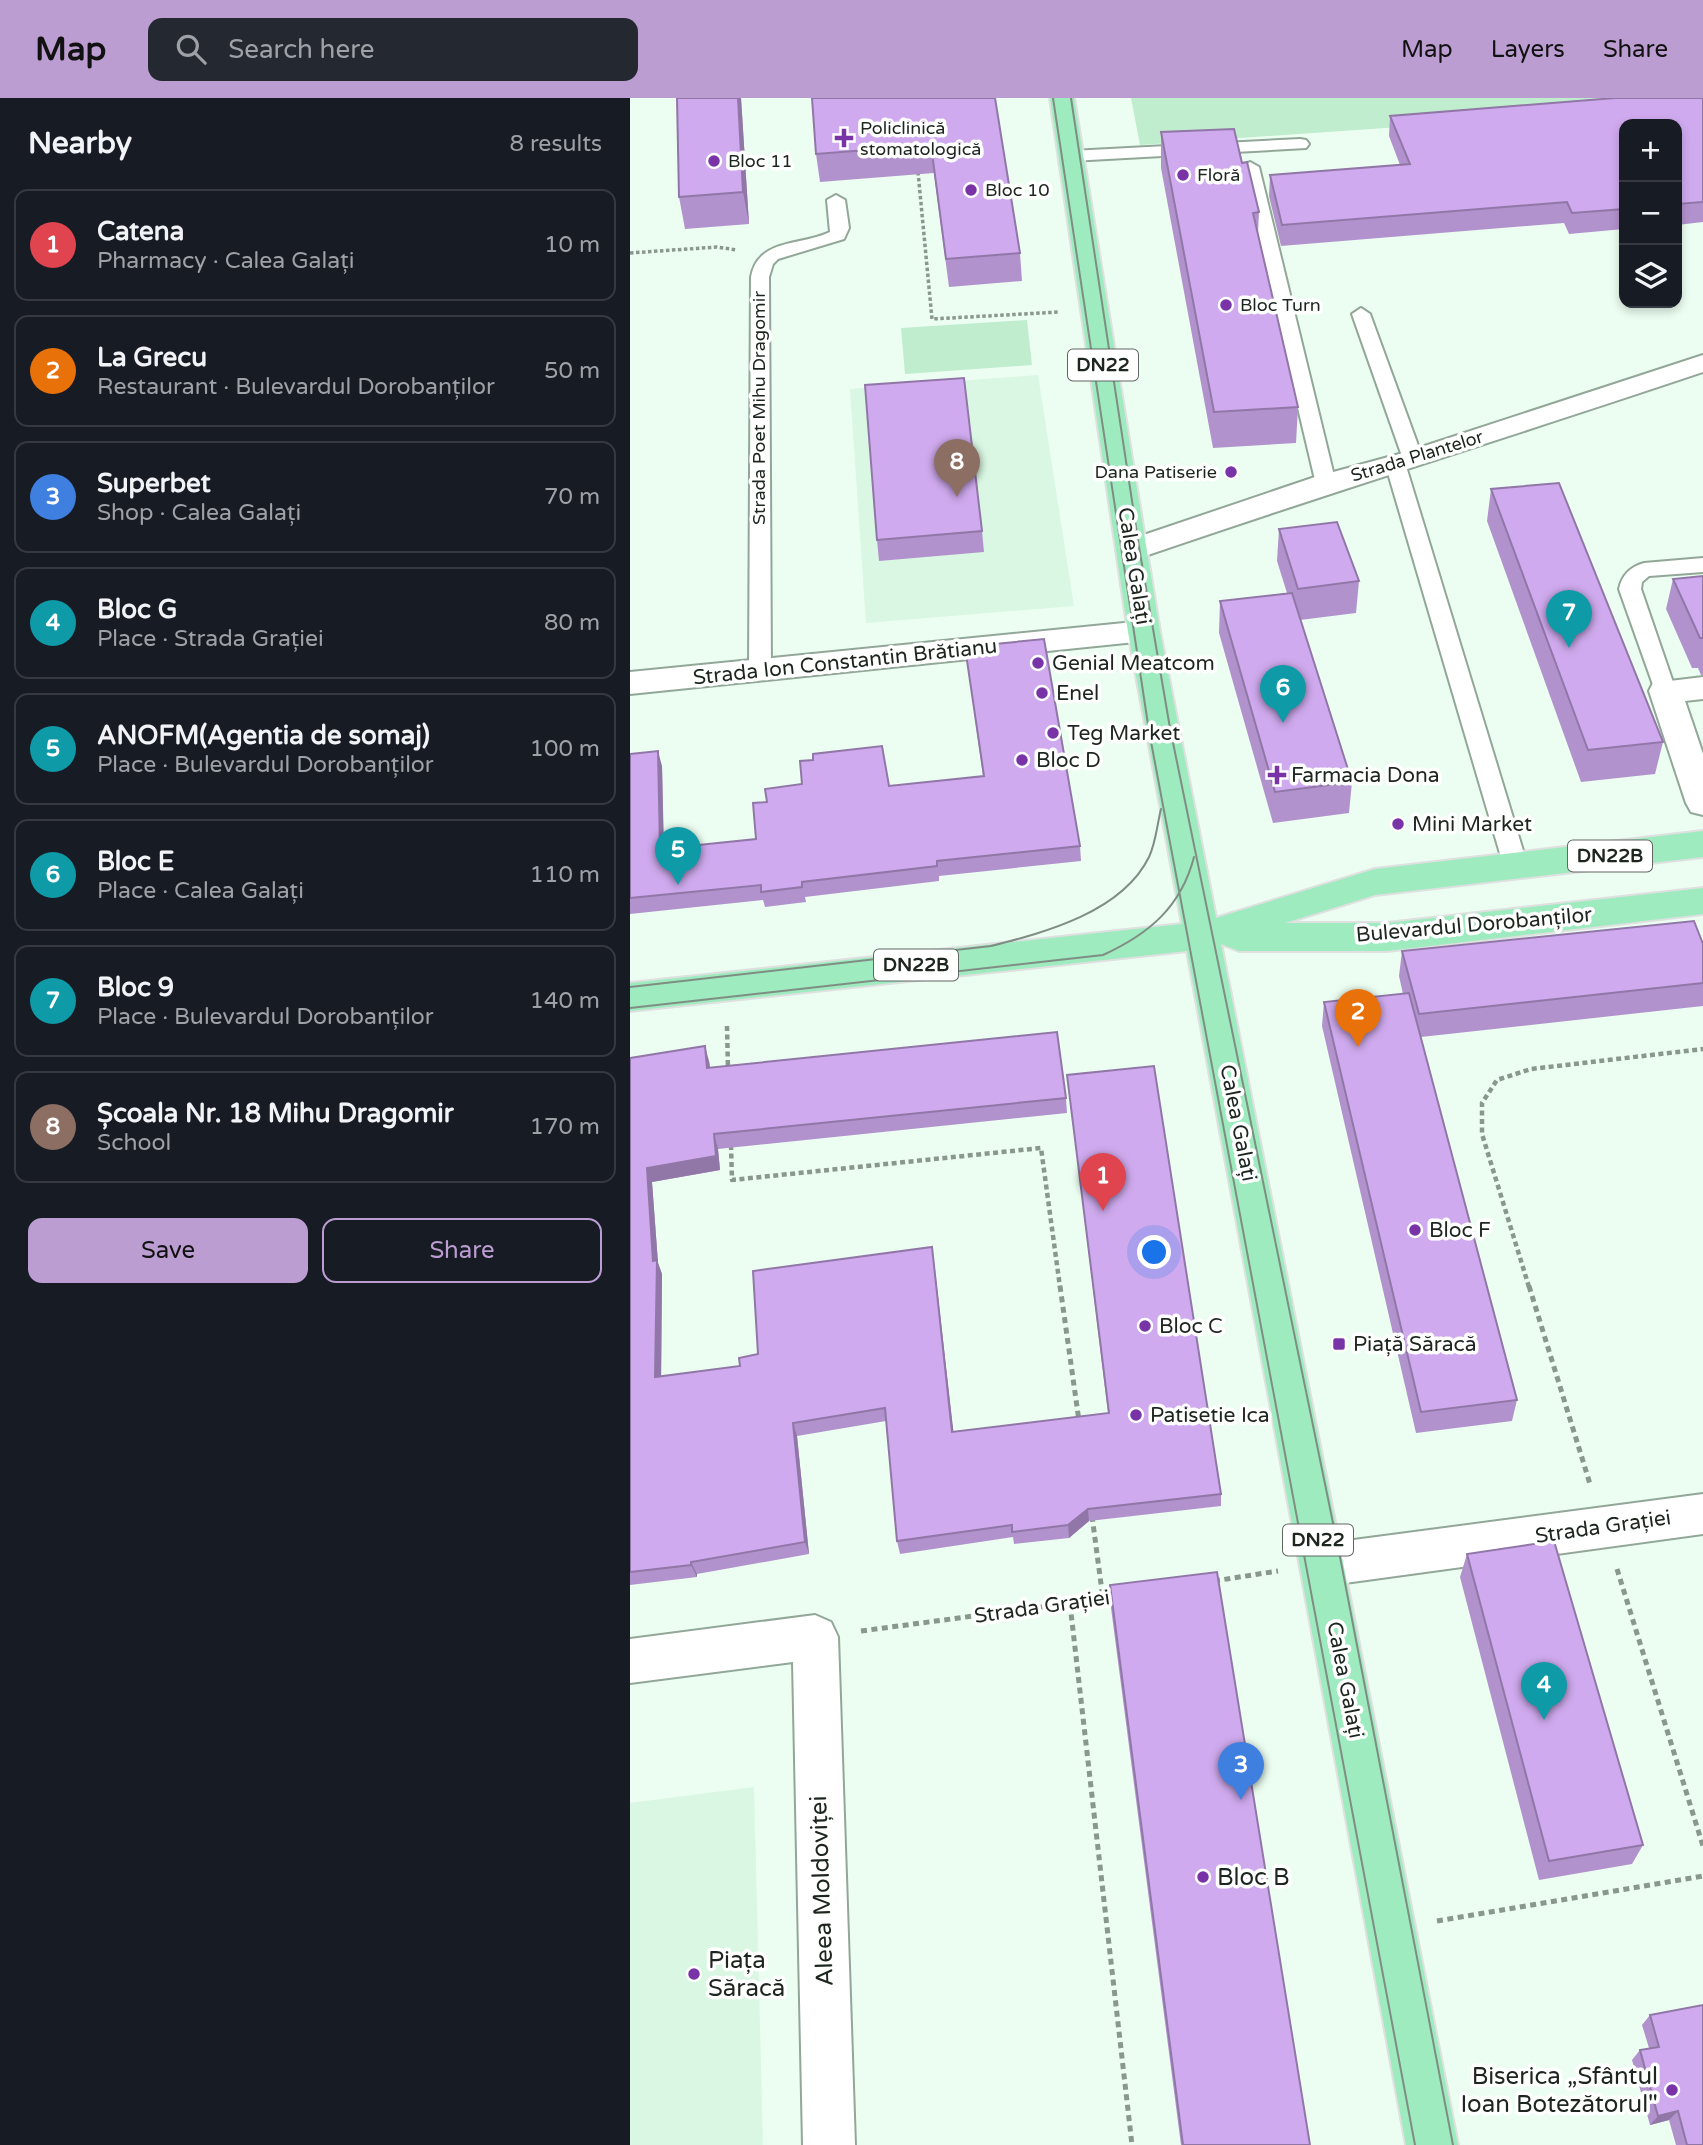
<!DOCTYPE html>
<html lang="en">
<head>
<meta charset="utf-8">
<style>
  body { margin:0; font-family:"Varela Round",sans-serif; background:#242831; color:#f1f3f6 }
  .controls { position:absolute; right:21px; top:21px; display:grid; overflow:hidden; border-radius:14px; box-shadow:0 4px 10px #0003 }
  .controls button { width:63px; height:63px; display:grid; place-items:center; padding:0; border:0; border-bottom:2px solid #363941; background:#171b24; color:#f1f3f6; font:35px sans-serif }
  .you { position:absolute; left:525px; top:1155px; width:24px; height:24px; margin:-18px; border:5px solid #fff; border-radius:50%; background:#1a73e8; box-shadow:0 0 0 10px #1a73e833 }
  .badge { display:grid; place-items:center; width:46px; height:46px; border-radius:50%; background:#bb9dd2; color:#fff; font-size:23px; font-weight:700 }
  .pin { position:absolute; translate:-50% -58px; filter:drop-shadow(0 2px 4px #0008) }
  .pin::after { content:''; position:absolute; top:37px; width:24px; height:21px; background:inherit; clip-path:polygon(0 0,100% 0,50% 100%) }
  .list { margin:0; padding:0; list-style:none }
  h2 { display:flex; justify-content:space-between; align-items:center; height:91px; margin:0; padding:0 28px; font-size:30px }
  h2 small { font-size:23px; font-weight:400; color:#9ea1a6 }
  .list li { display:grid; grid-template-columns:46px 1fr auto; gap:21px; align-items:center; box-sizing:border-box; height:112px; margin:0 14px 14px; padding:0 14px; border:2px solid #363941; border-radius:14px }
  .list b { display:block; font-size:26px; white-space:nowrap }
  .list p { margin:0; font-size:23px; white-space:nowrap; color:#9ea1a6 }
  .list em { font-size:23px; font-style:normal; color:#9ea1a6 }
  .actions { display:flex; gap:14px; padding:21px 28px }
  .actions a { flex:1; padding:16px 0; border:2px solid #bb9dd2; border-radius:14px; text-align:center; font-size:24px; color:#bb9dd2 }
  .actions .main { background:#bb9dd2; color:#111 }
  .icon { flex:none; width:38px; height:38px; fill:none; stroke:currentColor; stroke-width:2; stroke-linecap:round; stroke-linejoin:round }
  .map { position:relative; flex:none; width:1073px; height:2047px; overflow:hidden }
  header { display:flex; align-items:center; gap:42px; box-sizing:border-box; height:98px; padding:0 35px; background:#bb9dd2; color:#111 }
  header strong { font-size:33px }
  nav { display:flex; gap:38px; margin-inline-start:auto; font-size:24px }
  .search { width:490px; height:63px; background:#242831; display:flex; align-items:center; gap:18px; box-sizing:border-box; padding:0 24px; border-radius:14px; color:#9ea1a6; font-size:26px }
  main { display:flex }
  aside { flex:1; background:#171b24 }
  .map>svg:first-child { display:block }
  .built { fill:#d9f7e2 }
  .green { fill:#c0edce }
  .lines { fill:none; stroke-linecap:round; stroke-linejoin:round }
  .service-casing { stroke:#92a798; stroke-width:4 }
  .minor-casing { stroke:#92a798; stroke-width:4 }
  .primary-casing { stroke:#dfe0e0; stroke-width:4 }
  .path-far2 { stroke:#8a978d; stroke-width:3.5; stroke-dasharray:3.5 2.5; stroke-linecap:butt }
  .path-far1 { stroke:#8a978d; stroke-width:4.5; stroke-dasharray:5 3.5; stroke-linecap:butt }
  .path { stroke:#8a978d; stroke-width:5; stroke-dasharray:6 4.5; stroke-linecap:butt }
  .service { fill:#fff; fill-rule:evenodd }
  .minor { fill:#fff; fill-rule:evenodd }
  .primary { fill:#9debbe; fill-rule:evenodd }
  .tram { stroke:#808d84; stroke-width:2 }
  .wall { fill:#b292cd }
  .shaded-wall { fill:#9177a7 }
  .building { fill:#cfaaee; stroke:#9177a7; stroke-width:2 }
  .poi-dot { fill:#7833a6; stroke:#fff; stroke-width:2.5 }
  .labels { text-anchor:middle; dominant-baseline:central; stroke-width:7; stroke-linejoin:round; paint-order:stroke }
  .far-poi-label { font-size:18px; fill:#1d251f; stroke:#fff; text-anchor:start }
  .far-street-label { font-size:18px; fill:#1d251f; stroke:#fff }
  .shield { fill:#fff; stroke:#616662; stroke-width:2 }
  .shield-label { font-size:19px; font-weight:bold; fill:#1d251f }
  .street-label { font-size:21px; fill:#1d251f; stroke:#fff }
  .poi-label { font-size:21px; fill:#1d251f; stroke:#fff; text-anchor:start }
  .near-poi-label { font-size:24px; fill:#1d251f; stroke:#fff; text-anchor:start }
  .near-street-label { font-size:24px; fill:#1d251f; stroke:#fff }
</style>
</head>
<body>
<header>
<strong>Map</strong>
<div class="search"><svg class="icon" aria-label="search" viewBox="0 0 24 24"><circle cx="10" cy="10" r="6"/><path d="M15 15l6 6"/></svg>Search here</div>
<nav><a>Map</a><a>Layers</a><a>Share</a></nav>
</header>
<main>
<aside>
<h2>Nearby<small>8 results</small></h2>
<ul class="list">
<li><span class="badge" style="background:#e0444e">1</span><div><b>Catena</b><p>Pharmacy · Calea Galați</p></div><em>10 m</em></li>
<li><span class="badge" style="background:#e8710a">2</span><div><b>La Grecu</b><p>Restaurant · Bulevardul Dorobanților</p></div><em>50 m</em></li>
<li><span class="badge" style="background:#3f7fe0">3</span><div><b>Superbet</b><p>Shop · Calea Galați</p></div><em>70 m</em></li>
<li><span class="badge" style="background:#0f9aa8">4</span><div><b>Bloc G</b><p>Place · Strada Grației</p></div><em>80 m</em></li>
<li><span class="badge" style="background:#0f9aa8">5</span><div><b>ANOFM(Agentia de somaj)</b><p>Place · Bulevardul Dorobanților</p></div><em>100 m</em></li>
<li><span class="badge" style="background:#0f9aa8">6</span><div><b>Bloc E</b><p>Place · Calea Galați</p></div><em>110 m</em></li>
<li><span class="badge" style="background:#0f9aa8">7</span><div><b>Bloc 9</b><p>Place · Bulevardul Dorobanților</p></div><em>140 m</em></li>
<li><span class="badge" style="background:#8d6e63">8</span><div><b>Școala Nr. 18 Mihu Dragomir</b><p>School</p></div><em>170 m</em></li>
</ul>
<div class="actions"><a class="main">Save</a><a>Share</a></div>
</aside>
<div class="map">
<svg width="1073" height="2047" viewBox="0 0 1073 2047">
  <rect width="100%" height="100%" fill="#ecfef1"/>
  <path class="built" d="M408,277l36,231 -208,17 -16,-234z
    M124,1689l9,358h-133v-342z"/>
  <path class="green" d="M501,0h572v8l-563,39z
    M397,222l5,45 -127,9 -4,-46z"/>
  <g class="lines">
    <defs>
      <path id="service" d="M670,41l6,1 3,4 -3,4 -235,13 -9,-5 9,-5z
        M620,64l9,5 77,317 -3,5h-14l-3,-5 -75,-317z
        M206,97l9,5 4,28 -5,11 -66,20 -5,5 -4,13 2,393 -3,5 -8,3 -8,-3 -3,-5 2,-393c7,-39 50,-31 79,-45l-3,-32z
        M731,210l9,6 53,145 -3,4h-14l-3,-4 -51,-145z
        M765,359l7,2 3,4 123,404 -4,6 -8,3 -8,-3 -4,-6 -119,-404 3,-4z
        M1073,460v14l-54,4 -7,6 -1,7 35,102 -3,5 -8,3 -8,-3 -38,-107c3,-14 11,-22 25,-26z"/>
      <path id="minor" d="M1073,257v17c-187,63 -375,121 -561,185l-11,3 -11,-3 -4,-7 4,-7 195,-66 88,-24z
        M514,523l11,3 5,8 -5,8 -525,54v-22z
        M1073,579v22l-18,2 18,53v61l-12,-3 -5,-9 -37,-112 4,-8z
        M1073,1396v40l-380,52 -16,-6 -6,-15 6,-15 16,-6z
        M185,1517l16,7 7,15 17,508h-52l-10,-483 -163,21v-44z"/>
      <path id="primary" d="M420,0h24l86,534 56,286 159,-49 328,-38v26l-328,38 -90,28h102l316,-35v26l-316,37h-148l-18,-7 237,1201h-52l-219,-1194 -557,60v-28l552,-59 -54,-292z"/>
    </defs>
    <use href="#service" class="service-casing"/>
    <use href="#minor" class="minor-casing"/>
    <use href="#primary" class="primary-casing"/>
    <path class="path-far2" d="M288,74l14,147 127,-7
      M0,155l87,-6 20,3"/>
    <path class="path-far1" d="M97,928l1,44
      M101,1047l1,35 309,-32 19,139
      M899,1189l-47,-153v-31l15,-23 34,-11 172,-20"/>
    <path class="path" d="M430,1188l19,135
      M899,1188l61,198
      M462,1418l11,83
      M987,1471l86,277
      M584,1483l64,-10
      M440,1506l62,541
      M231,1533l255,-34
      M807,1823l266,-45"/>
    <use href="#service" class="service"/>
    <use href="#minor" class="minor"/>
    <use href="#primary" class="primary"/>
    <path class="tram" d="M423,0l96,633 266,1414
      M441,0l68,449 31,181 171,834 112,583
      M0,889l361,-41c55,-14 131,-34 158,-89 7,-15 8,-32 12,-48
      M0,910l473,-53c46,-21 78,-48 91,-98"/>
  </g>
  <path class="wall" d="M47,0h64l8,126 -64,5 -6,-32z
    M365,0l25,155 2,28 -73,6 -15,-114 -114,9 -4,-28z
    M1073,0v124l-26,3v-101h-53v105l-55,5 -5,-11 -283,23 -12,-50 1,-21 130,-10 -11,-29 1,-20z
    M531,34l81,31 17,49 -1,22 40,173 -2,36 -83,5 -52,-280z
    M861,391l172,253 -8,32 -74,8 -94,-261z
    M649,431l80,52 -3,32 -56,7 52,162 -3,31 -76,10 -54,-190 1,-32 67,-8 -10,-32z
    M352,433l2,21 -105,9 -2,-21z
    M1073,478v99h-2l-3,-7h-6l-26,-59 7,-30z
    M335,549l115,199 1,15 -142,15v5l-134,16 1,5 -41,5 -2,-7 -133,14v-160l32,12 2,82 92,-9 133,-53 94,-10z
    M1073,846v62l-282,31 96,363 -5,21 -96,12 -94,-407 2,-24 79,-8 -4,-18 3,-25z
    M0,960l79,3 1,6 356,31 1,15 -349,36 2,21 -68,12 6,81 4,11 -1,102 79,-10 192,-119 21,185 155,-19 -41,-338 154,419v12l-132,15 -20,17 -55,6 -1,-7 -113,17 -3,-13 -11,-120 -89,15 12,118 -112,20v3l-67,8z
    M837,1456l176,291 -11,19 -93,16 -79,-303z
    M480,1487l200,560h-129l-70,-537z
    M1020,1917l53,130h-27l-7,-25 -19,5 -18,-65 8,-10 9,-2 -7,-23z"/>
  <path class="shaded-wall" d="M108,0h3l8,126 -6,-32z
    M28,653l4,15 2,97 -4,-14z
    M75,948l4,15 3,21 -5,-14z
    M84,1036l4,15 2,21 -68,12 6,81 4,11 -1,116 -6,-13 -2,-116 -6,-93z
    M302,1149l2,14 21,184 -3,-13z
    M163,1325l4,13 12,118 -4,-12z
    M458,1411l1,12 -20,17 -1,-13z
    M61,1464l6,12v3l-6,-12z
    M1048,2013l-9,9 -19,5 8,-9z"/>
  <path class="building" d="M47,0h61l5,94 -64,5z
    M182,0h183l25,155 -74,6 -15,-114 -115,9z
    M985,0h88v104l-26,2v-80h-53v85l-52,4 -5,-11 -285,23 -12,-50 140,-11 -20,-48z
    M604,31l8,34 5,-1 12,50 -6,1 45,194 -84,5 -53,-280z
    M334,280l18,153 -105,9 -12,-155z
    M929,385l104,259 -75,8 -97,-261z
    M707,424l22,59 -61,8 -19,-60z
    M1073,478v62h-3l-27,-59z
    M662,495l60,189 -77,10 -55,-191z
    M414,541l36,207 -143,15v5l-135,16v5l-41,5v-7l-131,13v-144l28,-3 2,98 96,-10 -3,-36 14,-1 -2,-13 37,-5 -2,-23 13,-1v-6l69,-8 7,40 95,-10 -19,-129z
    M1064,823l9,23v39l-284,31 -17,-63z
    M779,895l108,407 -96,12 -97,-410z
    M427,934l9,66 -352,36 2,22 -69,12 6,93 4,-1 -2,117 85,-11 -1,-8 19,-4 -5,-83 179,-24 20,185 157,-19 -42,-338 87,-9 67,428 -133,15 -20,16 -56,7v-7l-115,16 -12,-133 -92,15 12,119 -114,20v3l-61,7v-514l75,-12 2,22z
    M924,1443l89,304 -94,16 -82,-307z
    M587,1474l93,573h-127l-73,-560z
    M1073,1907v140h-16l-9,-34 -20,5 -18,-66 19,-3 -9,-32z"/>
  <g class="poi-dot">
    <path d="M210.5 29.5h7v7h7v7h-7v7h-7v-7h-7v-7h7z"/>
    <circle cx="84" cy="63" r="7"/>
    <circle cx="553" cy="77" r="7"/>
    <circle cx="341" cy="92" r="7"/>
    <circle cx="596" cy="207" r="7"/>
    <circle cx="601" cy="374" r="7"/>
    <circle cx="408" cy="565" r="7"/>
    <circle cx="412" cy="595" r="7"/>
    <circle cx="423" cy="635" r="7"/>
    <circle cx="392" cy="662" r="7"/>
    <path d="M643.5 666.5h7v7h7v7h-7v7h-7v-7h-7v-7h7z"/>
    <circle cx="768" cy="726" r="7"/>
    <circle cx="785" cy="1132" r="7"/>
    <circle cx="515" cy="1228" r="7"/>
    <rect x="702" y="1239" width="14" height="14" rx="3.5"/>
    <circle cx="506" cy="1317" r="7"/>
    <circle cx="573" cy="1779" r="7"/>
    <circle cx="64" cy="1876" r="7"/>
    <circle cx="1042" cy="1992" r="7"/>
  </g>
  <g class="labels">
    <g class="far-poi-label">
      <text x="230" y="30">Policlinică<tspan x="230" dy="21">stomatologică</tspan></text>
      <text x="98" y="63">Bloc 11</text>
      <text x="567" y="77">Floră</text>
      <text x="355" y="92">Bloc 10</text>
      <text x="610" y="207">Bloc Turn</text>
      <text x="587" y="374" text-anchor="end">Dana Patiserie</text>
    </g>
    <g class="far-street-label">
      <text transform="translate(129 310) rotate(-90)">Strada Poet Mihu Dragomir</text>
      <text transform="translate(787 358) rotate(-17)">Strada Plantelor</text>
    </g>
    <g class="shield">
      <rect x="438" y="251.5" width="70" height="31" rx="5"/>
      <rect x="938" y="742.5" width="84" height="31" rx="5"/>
      <rect x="244" y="851.5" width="84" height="31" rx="5"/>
      <rect x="653" y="1426.5" width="70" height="31" rx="5"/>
    </g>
    <g class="shield-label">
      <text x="473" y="267">DN22</text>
      <text x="980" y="758">DN22B</text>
      <text x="286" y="867">DN22B</text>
      <text x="688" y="1442">DN22</text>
    </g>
    <g class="street-label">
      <text transform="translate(504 468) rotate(81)">Calea Galați</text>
      <text transform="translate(215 564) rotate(-6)">Strada Ion Constantin Brătianu</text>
      <text transform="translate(844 827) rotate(-5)">Bulevardul Dorobanților</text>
      <text transform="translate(608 1025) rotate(79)">Calea Galați</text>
      <text transform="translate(973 1429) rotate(-8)">Strada Grației</text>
      <text transform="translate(412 1509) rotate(-8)">Strada Grației</text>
      <text transform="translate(715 1582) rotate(79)">Calea Galați</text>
    </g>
    <g class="poi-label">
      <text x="422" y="565">Genial Meatcom</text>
      <text x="426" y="595">Enel</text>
      <text x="437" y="635">Teg Market</text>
      <text x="406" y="662">Bloc D</text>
      <text x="661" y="677">Farmacia Dona</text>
      <text x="782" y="726">Mini Market</text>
      <text x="799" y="1132">Bloc F</text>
      <text x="529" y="1228">Bloc C</text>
      <text x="723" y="1246">Piață Săracă</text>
      <text x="520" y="1317">Patisetie Ica</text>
    </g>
    <g class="near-poi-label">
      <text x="587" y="1779">Bloc B</text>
      <text x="78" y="1862">Piața<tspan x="78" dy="28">Săracă</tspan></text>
      <text x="1028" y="1978" text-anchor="end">Biserica „Sfântul<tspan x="1028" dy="28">Ioan Botezătorul"</tspan></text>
    </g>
    <g class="near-street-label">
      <text transform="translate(192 1793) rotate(-92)">Aleea Moldoviței</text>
    </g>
  </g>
</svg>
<div class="controls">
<button>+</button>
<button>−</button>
<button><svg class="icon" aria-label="layers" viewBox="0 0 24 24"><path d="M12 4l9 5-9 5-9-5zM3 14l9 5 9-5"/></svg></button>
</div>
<div class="you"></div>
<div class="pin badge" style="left:473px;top:1113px;background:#e0444e">1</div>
<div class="pin badge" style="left:728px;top:949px;background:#e8710a">2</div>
<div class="pin badge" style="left:611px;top:1702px;background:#3f7fe0">3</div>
<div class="pin badge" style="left:914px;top:1622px;background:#0f9aa8">4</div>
<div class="pin badge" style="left:48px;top:787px;background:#0f9aa8">5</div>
<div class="pin badge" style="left:653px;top:625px;background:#0f9aa8">6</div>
<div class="pin badge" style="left:939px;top:550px;background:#0f9aa8">7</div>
<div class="pin badge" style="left:327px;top:399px;background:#8d6e63">8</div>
</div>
</main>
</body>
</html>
